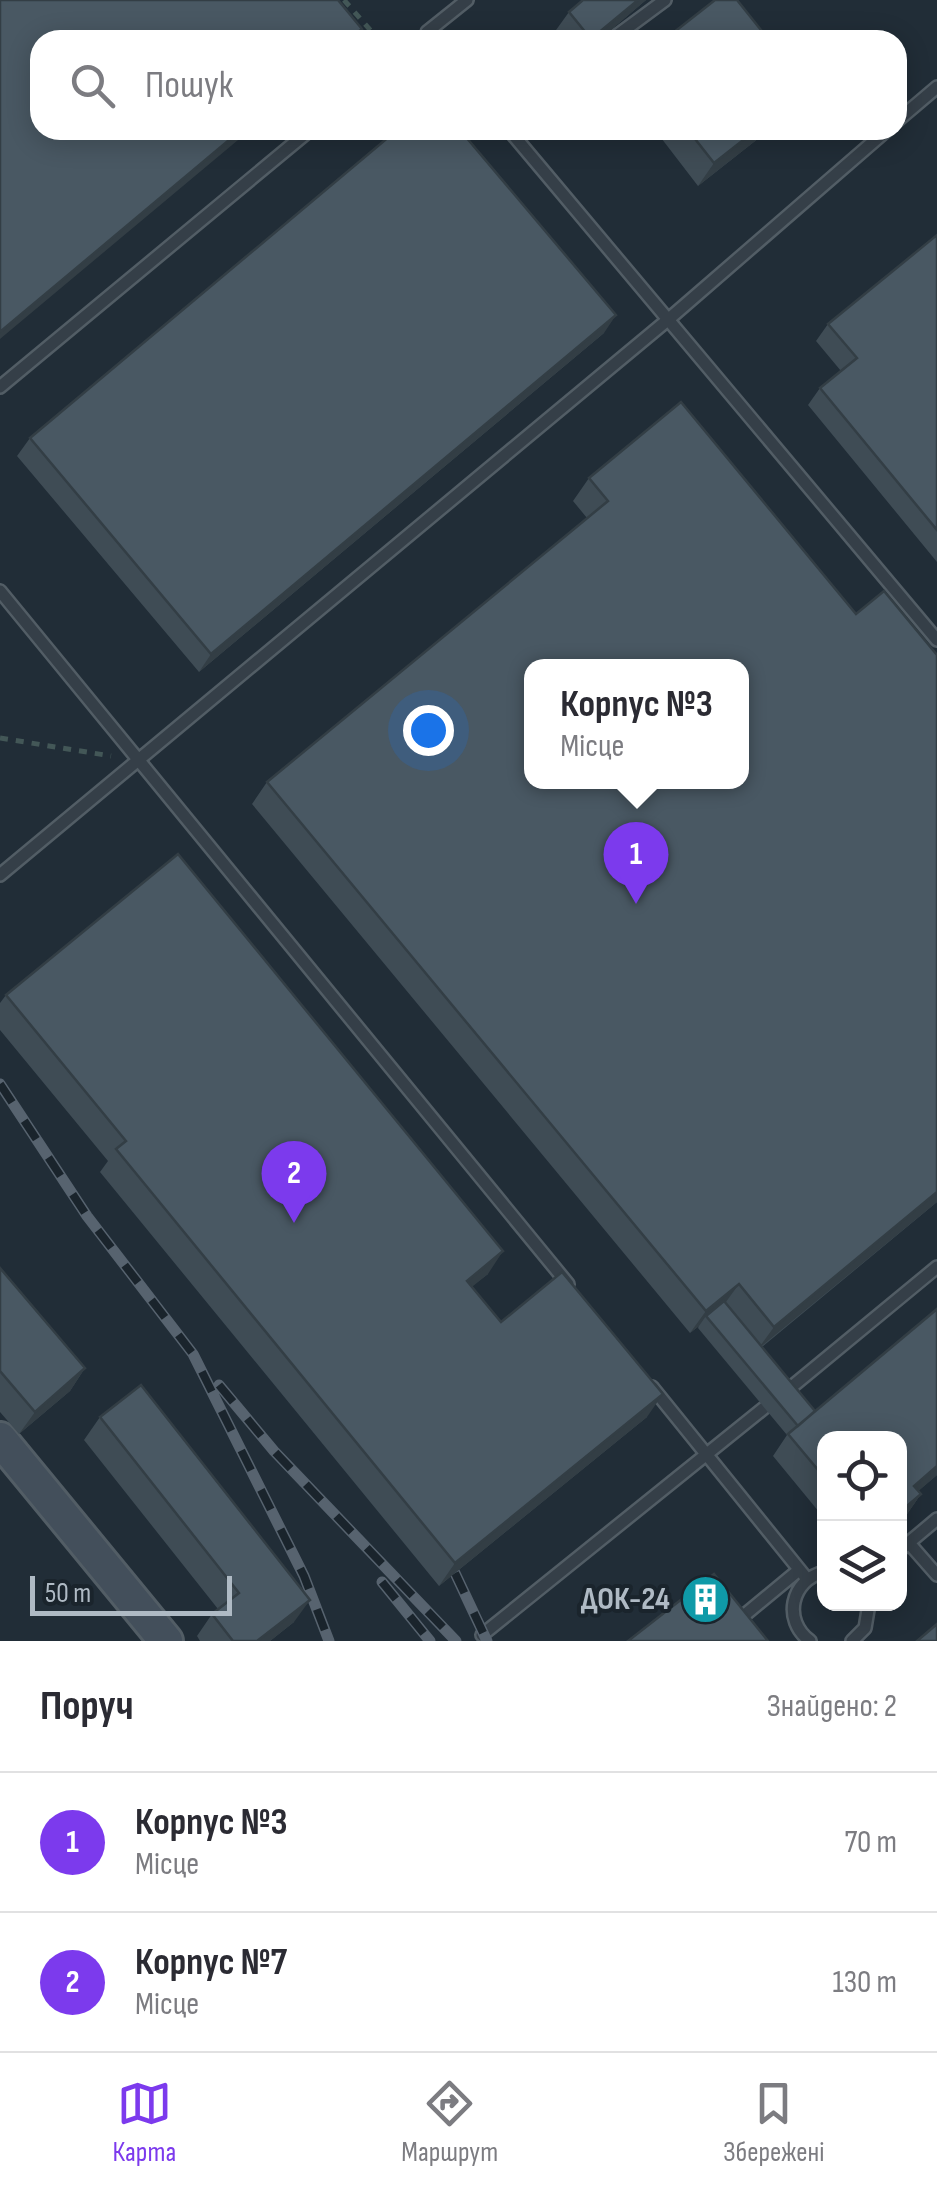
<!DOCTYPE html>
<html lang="uk">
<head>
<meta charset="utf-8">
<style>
  body { margin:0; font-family:"Sofia Sans Condensed",sans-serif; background:#f2f2f3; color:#2b2b33 }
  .controls { position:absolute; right:30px; bottom:30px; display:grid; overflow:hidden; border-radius:20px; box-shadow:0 5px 25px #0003 }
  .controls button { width:90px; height:90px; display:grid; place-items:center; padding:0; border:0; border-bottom:2px solid #e1e1e2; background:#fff; color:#2b2b33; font:50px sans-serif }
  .scale { position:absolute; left:30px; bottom:25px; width:202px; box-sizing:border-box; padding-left:10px; border:5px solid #afbac4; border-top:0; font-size:28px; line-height:35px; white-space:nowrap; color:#afbac4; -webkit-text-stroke:8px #1a242c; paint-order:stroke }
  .you { position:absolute; left:428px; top:730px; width:35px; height:35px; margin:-25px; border:8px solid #fff; border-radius:50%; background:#1a73e8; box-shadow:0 0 0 15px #1a73e833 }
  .badge { display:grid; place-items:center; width:65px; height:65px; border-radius:50%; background:#7c3aed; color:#fff; font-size:32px; font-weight:700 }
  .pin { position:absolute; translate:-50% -82px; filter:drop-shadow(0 2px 5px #0008) }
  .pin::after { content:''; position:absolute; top:52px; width:35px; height:30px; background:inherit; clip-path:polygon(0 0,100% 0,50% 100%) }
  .popup { position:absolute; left:524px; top:659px; width:225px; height:130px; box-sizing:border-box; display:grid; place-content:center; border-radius:20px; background:#fff; filter:drop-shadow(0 2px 8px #0005); font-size:32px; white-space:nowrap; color:#7c7c81 }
  .popup b { font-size:38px; color:#2b2b33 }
  .popup::after { content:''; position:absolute; left:50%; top:100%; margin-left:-20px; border:20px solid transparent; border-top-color:#fff }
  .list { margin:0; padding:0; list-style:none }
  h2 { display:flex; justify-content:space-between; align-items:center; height:130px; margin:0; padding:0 40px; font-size:42px }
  h2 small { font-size:32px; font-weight:400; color:#7c7c81 }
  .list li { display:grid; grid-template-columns:65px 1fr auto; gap:30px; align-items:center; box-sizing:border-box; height:140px; padding:0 40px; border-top:2px solid #e1e1e2 }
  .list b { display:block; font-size:38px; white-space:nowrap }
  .list p { margin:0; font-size:32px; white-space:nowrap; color:#7c7c81 }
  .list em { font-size:32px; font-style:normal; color:#7c7c81 }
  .icon { flex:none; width:55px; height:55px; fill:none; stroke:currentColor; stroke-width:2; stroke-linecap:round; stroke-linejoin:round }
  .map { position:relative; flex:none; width:937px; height:1641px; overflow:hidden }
  .search { position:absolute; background:#fff; box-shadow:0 5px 25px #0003; left:30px; right:30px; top:30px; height:110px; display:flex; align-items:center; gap:25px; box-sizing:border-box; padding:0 35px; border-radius:30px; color:#7c7c81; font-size:38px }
  .sheet { height:410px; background:#fff }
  nav { display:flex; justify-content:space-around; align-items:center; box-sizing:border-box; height:140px; border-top:2px solid #e1e1e2; background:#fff; font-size:28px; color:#7c7c81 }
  nav a { display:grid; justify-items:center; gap:5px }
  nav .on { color:#7c3aed }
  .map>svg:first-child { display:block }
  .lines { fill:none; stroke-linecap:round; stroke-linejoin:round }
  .lane-casing { stroke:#525d65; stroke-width:16 }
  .secondary-casing { stroke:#525d65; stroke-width:38 }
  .path { stroke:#435757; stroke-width:5; stroke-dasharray:8 8; stroke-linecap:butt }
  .lane { stroke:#353f48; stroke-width:11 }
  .secondary { stroke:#434f5b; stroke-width:32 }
  .rail-casing { stroke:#57636f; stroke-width:11 }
  .rail { stroke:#1a242c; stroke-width:8; stroke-dasharray:22; stroke-linecap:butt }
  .wall { fill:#3f4c55; fill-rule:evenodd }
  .shaded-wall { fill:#333e45 }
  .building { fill:#495863; stroke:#333e45; stroke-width:2.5; fill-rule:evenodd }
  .labels { text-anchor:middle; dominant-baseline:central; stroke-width:8; stroke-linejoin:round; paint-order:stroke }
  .poi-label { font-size:32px; font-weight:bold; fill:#afbac4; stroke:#1a242c; text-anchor:end }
</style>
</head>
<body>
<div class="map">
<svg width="937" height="1641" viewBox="0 0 937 1641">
  <rect width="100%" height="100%" fill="#212d37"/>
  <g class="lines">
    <defs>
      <path id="lane" d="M434,40l-7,-8 40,-32
        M611,40l54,-40
        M897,121l40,-34
        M509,130l428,510
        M0,387l310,-257
        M0,591l568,693
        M0,875l670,-557 217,-188
        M652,1387l155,192
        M783,1394l154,-127
        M908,1542l29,33
        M900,1550l37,-31
        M741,1618l58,-48
        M482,1635l282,-227
        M810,1641c-28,-21 -19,-61 14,-69
        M852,1641l13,-13 4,-24"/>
      <path id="secondary" d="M0,1439l166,202"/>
    </defs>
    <use href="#lane" class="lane-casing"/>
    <use href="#secondary" class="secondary-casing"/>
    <path class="path" d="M344,0l35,40
      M0,738l111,18"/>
    <use href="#lane" class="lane"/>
    <use href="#secondary" class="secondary"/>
    <defs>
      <path id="rail" d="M0,1084l87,132 106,138 111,222 25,65
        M219,1385l55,66 182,190
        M455,1573l32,68
        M382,1582l48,59"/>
    </defs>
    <use href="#rail" class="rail-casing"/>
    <use href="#rail" class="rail"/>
  </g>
  <path class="wall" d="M583,0h63l-47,40h-34l-9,-10 13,-18z
    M655,130h114l-71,56z
    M937,235v327l-129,-157 12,-17 21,-17 -25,-30 12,-17z
    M604,333l-405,339 -182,-216 13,-18z
    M681,402l175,212 28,-23 53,64v547l-175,145 53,64 122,-102v166l-19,16 3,3 -16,23 -5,5v-84h-76v80l-51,-62 14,-21 -89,-107 1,-2 -9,7 -438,-529 15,-22 320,-264 -14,-17 16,-23zM531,666h210v116h-210z
    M6,995l482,279 -16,12 29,36 146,95 -208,169 -339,-414 8,-11 -108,-131v-27z
    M0,1268l85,100 -15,23 -51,43 -19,-22z
    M100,1417l194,205 -24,19h-70l-3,-5 15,-22 6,-5 -134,-169z"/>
  <path class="shaded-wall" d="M638,0h8l-47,40h-8z
    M241,130h9l-250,209v-7z
    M756,130h13l-71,56 16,-23z
    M616,315l-12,18 -405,339 12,-18z
    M937,1192v10l-179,147 16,-22z
    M503,1251l-15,23 -36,29 15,-22z
    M739,1284l-16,22 -17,10 -7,10 -9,7 16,-22z
    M85,1368l-15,23 -51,43 16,-22z
    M663,1394l-16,23 -208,169 16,-23z
    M937,1466v9l-37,32 14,-21z
    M921,1494l-16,23 -5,5v-10z
    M310,1600l-16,22 -24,19h-13z"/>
  <path class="building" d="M0,0h338l24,29 -14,11h-308v90h201l-241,202z
    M583,0h55l-47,39 -22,-27z
    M715,0h22l32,40h-105z
    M397,130h63l156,185 -405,339 -181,-216z
    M688,130h68l-42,33z
    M937,235v295l-117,-142 37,-30 -29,-34z
    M681,402l175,212 28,-23 53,64v537l-163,135 -35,-43 -33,27 -439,-529 341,-281 -19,-23zM531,666h210v116h-210z
    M178,854l325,397 -36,30 34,41 61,-50 101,122 -208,169 -339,-414 10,-8 -120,-146z
    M0,1268l85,100 -50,44 -35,-41z
    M724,1301l91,110 -17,15 -92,-110z
    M937,1309v157l-23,20 7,8 -21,18v-74h-76v39l-36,-43z
    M141,1385l169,215 -53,41h-24l-21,-27 27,-21 -139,-176z
    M714,1574l54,67h-140z
    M937,1624v17h-20z"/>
  <defs>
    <symbol id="building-disc" viewBox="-11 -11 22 22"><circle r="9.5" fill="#0f9aa8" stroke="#1a242c"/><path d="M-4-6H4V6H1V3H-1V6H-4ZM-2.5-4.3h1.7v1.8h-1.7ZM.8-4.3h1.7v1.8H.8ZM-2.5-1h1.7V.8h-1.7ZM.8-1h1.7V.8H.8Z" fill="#fff"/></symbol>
  </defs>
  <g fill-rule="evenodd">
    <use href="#building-disc" x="678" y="1572" width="55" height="55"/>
  </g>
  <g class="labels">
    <g class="poi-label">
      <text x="670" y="1599">ДОК-24</text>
    </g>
  </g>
</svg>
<div class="controls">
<button><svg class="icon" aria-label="locate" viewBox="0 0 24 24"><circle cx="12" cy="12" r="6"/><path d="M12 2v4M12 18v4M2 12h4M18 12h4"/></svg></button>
<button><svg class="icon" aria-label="layers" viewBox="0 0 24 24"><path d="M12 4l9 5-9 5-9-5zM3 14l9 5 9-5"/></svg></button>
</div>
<div class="scale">50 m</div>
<div class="you"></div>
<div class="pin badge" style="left:636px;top:904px">1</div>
<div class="popup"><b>Корпус №3</b>Місце</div>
<div class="pin badge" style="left:294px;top:1223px">2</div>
<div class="search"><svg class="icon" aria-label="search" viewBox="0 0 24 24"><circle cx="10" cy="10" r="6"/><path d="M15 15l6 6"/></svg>Пошук</div>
</div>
<section class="sheet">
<h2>Поруч<small>Знайдено: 2</small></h2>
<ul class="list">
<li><span class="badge">1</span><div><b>Корпус №3</b><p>Місце</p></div><em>70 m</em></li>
<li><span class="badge">2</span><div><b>Корпус №7</b><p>Місце</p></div><em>130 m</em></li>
</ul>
</section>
<nav>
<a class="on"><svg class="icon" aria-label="map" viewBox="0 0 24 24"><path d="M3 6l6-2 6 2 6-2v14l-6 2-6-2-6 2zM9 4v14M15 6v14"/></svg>Карта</a>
<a><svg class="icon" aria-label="directions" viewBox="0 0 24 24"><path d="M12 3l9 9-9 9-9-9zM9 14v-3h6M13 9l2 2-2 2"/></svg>Маршрут</a>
<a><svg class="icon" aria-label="saved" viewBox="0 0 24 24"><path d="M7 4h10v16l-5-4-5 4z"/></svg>Збережені</a>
</nav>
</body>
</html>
